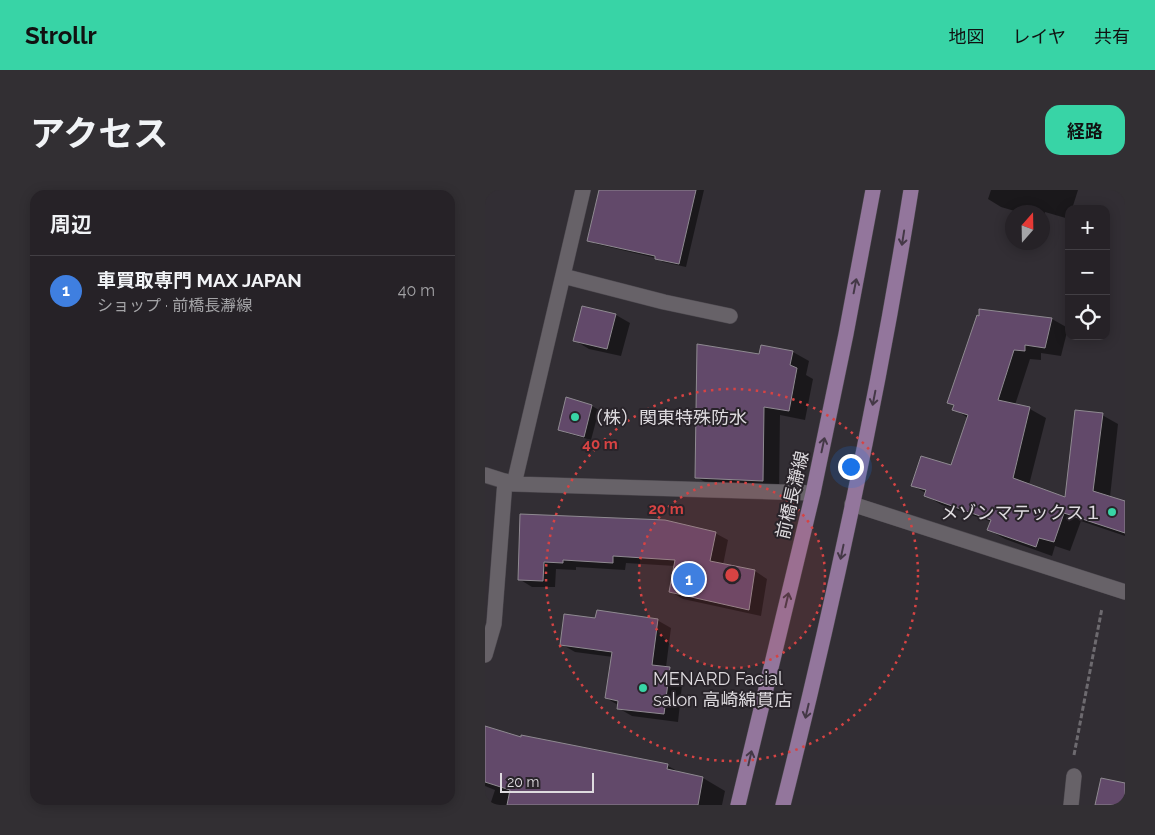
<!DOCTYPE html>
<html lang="ja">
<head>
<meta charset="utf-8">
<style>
  body { margin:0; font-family:Raleway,"Noto Sans JP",sans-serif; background:#322f33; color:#f1f3f6 }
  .controls { position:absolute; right:15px; top:15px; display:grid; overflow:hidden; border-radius:10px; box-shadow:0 2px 12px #0003 }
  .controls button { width:45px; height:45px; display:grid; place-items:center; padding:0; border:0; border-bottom:1px solid #423f44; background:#262227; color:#f1f3f6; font:25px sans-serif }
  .compass { position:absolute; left:520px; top:15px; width:45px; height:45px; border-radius:50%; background:#262227; box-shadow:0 2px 12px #0003; rotate:20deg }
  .scale { position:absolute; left:15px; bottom:12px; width:94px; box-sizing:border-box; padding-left:5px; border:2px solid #dedbdf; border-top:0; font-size:14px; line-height:18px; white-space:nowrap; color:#dedbdf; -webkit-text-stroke:4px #29242a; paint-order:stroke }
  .you { position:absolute; left:365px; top:276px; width:18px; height:18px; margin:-12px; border:4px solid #fff; border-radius:50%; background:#1a73e8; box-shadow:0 0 0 8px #1a73e833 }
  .badge { display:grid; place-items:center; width:32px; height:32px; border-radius:50%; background:#38d4a6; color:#fff; font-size:16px; font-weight:700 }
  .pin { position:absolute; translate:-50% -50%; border:2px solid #fff; box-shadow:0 1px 5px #0006 }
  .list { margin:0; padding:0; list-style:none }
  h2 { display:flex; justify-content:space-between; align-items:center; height:65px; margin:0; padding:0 20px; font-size:21px }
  h2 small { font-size:16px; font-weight:400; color:#a4a4a7 }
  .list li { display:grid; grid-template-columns:32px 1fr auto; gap:15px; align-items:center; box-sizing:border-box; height:70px; padding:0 20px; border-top:1px solid #423f44 }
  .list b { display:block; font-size:19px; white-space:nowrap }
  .list p { margin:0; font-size:16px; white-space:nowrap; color:#a4a4a7 }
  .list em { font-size:16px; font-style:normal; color:#a4a4a7 }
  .icon { flex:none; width:28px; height:28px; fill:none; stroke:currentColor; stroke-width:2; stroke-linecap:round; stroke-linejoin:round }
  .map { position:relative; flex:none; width:640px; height:615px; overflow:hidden; border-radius:15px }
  header { display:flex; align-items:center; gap:30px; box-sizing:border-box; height:70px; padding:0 25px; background:#38d4a6; color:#111 }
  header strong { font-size:24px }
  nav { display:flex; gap:28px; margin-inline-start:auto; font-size:18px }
  .intro { display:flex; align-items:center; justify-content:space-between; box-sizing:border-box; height:120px; padding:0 30px }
  h1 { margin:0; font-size:35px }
  .button { padding:12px 22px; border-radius:15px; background:#38d4a6; color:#111; font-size:18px; font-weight:700 }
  main { display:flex; gap:30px; padding:0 30px }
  aside { flex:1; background:#262227; border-radius:15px; box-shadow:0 2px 12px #0003 }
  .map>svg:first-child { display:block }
  .shadow { fill:#0007 }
  .building { fill:#62496a; stroke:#8f8a91 }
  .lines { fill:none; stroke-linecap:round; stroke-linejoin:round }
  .minor-casing { stroke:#4d494f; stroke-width:16 }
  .major-casing { stroke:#4d494f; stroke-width:16 }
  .path { stroke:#6d6a6f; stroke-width:3; stroke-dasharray:5 2.5; stroke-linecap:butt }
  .minor { stroke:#676268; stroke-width:15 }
  .major { stroke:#93769c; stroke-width:15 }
  .oneway { stroke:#443846 }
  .ring { fill:none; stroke:#d74343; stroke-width:2.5; stroke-dasharray:2.5 5 }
  .poi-dot { fill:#38d4a6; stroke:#29242a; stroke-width:2 }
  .labels { text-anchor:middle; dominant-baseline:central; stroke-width:4; stroke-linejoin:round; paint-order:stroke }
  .poi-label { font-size:18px; fill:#dedbdf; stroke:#29242a; text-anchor:start }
  .street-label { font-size:18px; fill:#dedbdf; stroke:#29242a }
  .centre { fill:#d74343; stroke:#29242a; stroke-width:2.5 }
  .ring-label { font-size:15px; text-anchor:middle; font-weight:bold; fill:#d74343; stroke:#29242a; stroke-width:4; stroke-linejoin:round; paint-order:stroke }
</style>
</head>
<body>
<header>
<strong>Strollr</strong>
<nav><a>地図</a><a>レイヤ</a><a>共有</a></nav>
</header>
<div class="intro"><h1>アクセス</h1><a class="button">経路</a></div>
<main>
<aside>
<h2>周辺<small></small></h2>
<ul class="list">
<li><span class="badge" style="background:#3f7fe0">1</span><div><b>車買取専門 MAX JAPAN</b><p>ショップ · 前橋長瀞線</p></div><em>40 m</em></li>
</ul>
</aside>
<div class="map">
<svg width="640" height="615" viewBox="0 0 640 615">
  <rect width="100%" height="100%" fill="#322e34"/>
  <path class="shadow" d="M115,0h104l-18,77 -23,-5 -7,-4 -60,-14 -7,-4z
    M506,0h87l-6,19h-3v10l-24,-7 -2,9v-9h-25l-17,-5 -13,-8z
    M98,118l33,7 14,8 -9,33 -32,-7 -15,-9z
    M567,129l16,9 -7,28 -20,-3v7l-11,-1 -15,46 15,4 16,9 -17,67 37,14 36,-84 16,9 -8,73 15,5v34l-44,-15 -11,30 -15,-5 -3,10 -47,-17 -16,-9 3,-8 -50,-17 -16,-9v-3l-13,-7 39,-19 16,-49 -14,-9 1,-3 -6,-3z
    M308,162l16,9 -3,14 7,4 -8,41 -25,-5 -1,75 -67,-4 -16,-9 64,-121z
    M107,216l7,4 -8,30 -25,-7 -7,-4z
    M36,325l194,18 13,7 -5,25 32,6 12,8 -6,37 -78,-17 -13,-8 5,-25 -49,-3 -1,7 -49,-3v3l-20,-1 -1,18h-23l-13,-8z
    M112,430h60l14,8 -5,39 17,9 -5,46 -46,-6 -14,-8v-3l-12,-7 7,-41 -38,-5 -14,-8z
    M0,539l36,10 1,-3 146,30 13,7 22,5 22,13 -3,14h-232l5,-15 -10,-4z"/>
  <path class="building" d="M114,0h97l-17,74 -24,-5v-3l-68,-15z
    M97,116l34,8 -9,35 -34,-8z
    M494,119l73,9 -7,30 -20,-3v6l-11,-1 -16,50 32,7 -17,71 52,19 10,-87 28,3 -10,78 32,10v32l-61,-20 -10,29 -15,-4 -3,9 -49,-17 4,-10 -67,-24 2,-6 -15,-4 10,-30 30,9 17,-50 -16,-5 2,-5 -7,-2 30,-88 2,1z
    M212,154l62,10 2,-9 32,6 -3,14 7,3 -8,43 -25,-4 -1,74 -68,-3z
    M81,207l26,8 -8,32 -26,-7z
    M35,324l145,6 51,12 -6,29 45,9 -6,40 -80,-18 6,-32 -62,-4v7l-50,-3v3l-19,-1 -1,19 -25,-1z
    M112,420l61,9 -6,46 18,2 -6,47 -47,-5 1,-8 -13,-3 7,-46 -52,-7 4,-31 31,4z
    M0,536l36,11v-2l147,29 -1,5 36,8 -5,28h-191l3,-15 -25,-8z
    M616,588l24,5v22h-30z"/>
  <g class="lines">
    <defs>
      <path id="minor" d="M78,86l101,26 66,14
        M0,285l29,9 299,9
        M29,294l69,-294
        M367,314l273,88
        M0,465l9,-31 11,-143
        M586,615l3,-29"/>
      <path id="major" d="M253,615l75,-312 33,-159 27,-144
        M298,615c51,-203 95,-408 128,-615"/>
    </defs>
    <use href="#minor" class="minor-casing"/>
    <use href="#major" class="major-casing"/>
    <path class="path" d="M589,565l28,-147"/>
    <use href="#minor" class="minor"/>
    <use href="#major" class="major"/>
  </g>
  <defs><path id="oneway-shaft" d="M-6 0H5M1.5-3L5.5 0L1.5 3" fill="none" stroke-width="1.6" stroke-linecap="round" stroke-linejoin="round" transform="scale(1.25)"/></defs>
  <g class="oneway">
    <use href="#oneway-shaft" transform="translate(418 48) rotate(99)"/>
    <use href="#oneway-shaft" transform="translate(370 96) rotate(-79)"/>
    <use href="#oneway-shaft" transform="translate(389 208) rotate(101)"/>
    <use href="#oneway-shaft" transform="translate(338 255) rotate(-78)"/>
    <use href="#oneway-shaft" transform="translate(357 362) rotate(102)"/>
    <use href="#oneway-shaft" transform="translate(302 410) rotate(-77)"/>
    <use href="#oneway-shaft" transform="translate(322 521) rotate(103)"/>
    <use href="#oneway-shaft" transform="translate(265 568) rotate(-77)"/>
  </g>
  <circle cx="247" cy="385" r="93" fill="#d74343" fill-opacity=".12"/>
  <g class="ring">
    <circle cx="247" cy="385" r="93"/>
    <circle cx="247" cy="385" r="186"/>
  </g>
  <g class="poi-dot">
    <circle cx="90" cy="227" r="5"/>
    <circle cx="627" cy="322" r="5"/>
    <circle cx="158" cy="498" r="5"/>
  </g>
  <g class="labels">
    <g class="poi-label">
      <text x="100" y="227">（株）関東特殊防水</text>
      <text x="617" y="322" text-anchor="end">メゾンマテックス１</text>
      <text x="168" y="488">MENARD Facial<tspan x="168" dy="21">salon 高崎綿貫店</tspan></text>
    </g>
    <g class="street-label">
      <text transform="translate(307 305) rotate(-77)">前橋長瀞線</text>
    </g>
  </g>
  <circle cx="247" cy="385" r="8" class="centre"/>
  <g class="ring-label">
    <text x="115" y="259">40 m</text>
    <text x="181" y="324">20 m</text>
  </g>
</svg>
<div class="controls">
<button>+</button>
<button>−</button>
<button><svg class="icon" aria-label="locate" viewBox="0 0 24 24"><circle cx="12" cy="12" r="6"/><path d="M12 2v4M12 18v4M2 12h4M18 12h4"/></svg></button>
</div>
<svg class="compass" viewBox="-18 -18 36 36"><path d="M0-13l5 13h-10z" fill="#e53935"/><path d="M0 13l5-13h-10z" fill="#a4a4a7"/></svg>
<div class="scale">20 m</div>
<div class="you"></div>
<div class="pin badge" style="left:204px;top:389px;background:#3f7fe0">1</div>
</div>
</main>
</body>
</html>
